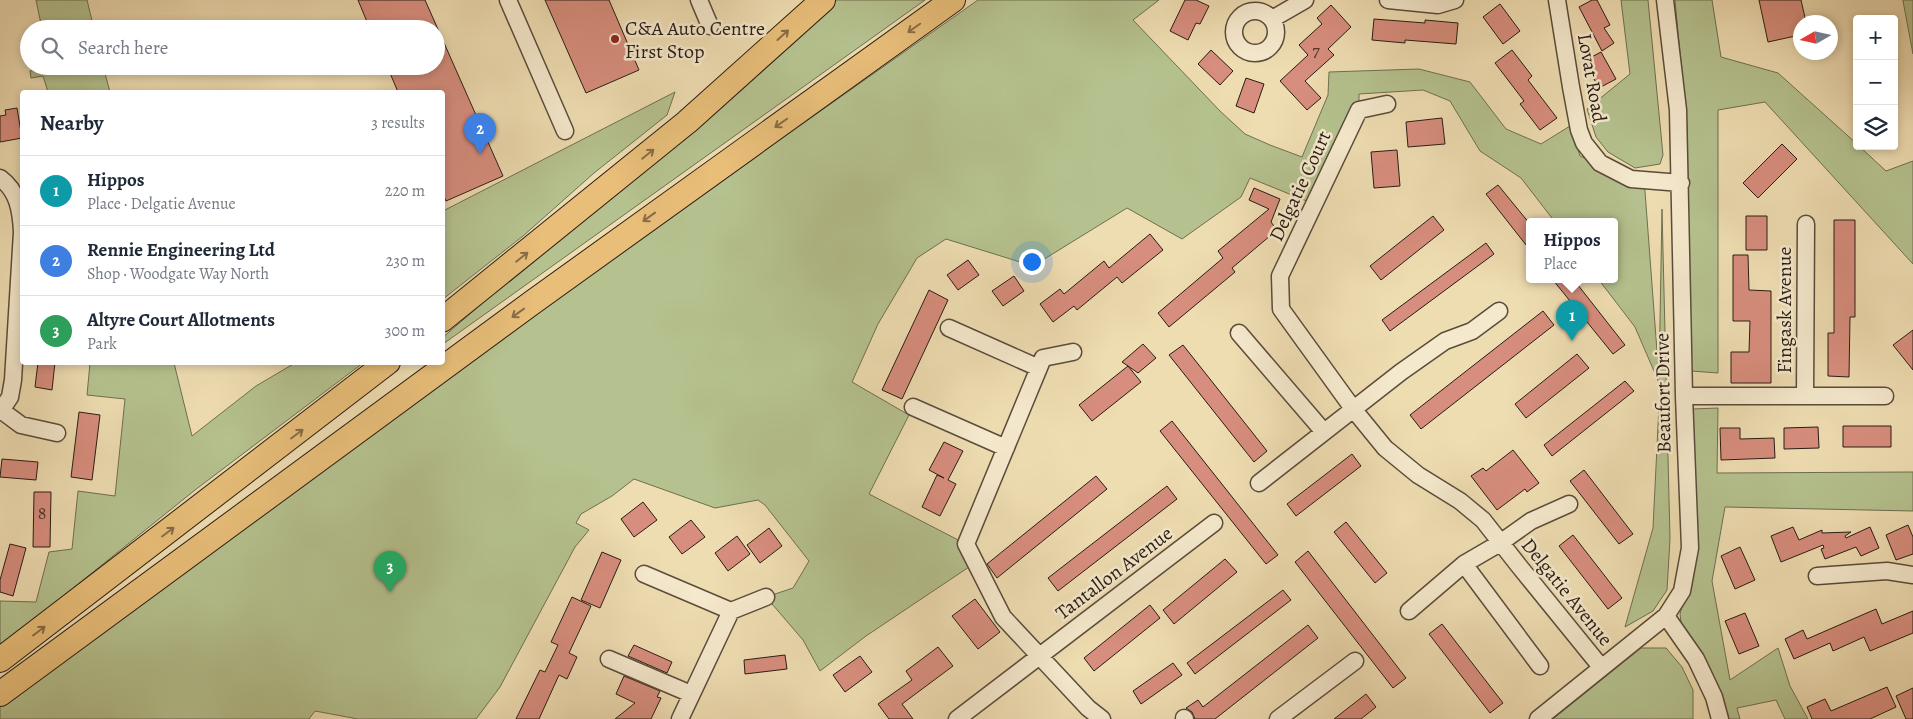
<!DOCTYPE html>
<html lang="en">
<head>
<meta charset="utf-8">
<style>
  body { margin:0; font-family:Alegreya,serif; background:#f6f6f7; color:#1f2937 }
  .controls { position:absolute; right:15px; top:15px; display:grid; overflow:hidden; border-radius:5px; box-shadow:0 2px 8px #0003 }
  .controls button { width:45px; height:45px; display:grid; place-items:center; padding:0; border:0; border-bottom:1px solid #e0e1e3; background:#fff; color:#1f2937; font:25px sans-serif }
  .compass { position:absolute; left:1793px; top:15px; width:45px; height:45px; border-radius:50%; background:#fff; box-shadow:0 2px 8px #0003; rotate:261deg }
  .you { position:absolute; left:1031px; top:261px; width:18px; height:18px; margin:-12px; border:4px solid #fff; border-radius:50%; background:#1a73e8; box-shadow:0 0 0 8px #1a73e833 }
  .badge { display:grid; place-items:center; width:32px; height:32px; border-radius:50%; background:#0f766e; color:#fff; font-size:16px; font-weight:700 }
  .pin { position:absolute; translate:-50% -41px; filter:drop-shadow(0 1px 2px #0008) }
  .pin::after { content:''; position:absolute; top:26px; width:18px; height:15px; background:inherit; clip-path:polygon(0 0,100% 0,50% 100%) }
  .popup { position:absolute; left:1526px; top:218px; width:92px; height:65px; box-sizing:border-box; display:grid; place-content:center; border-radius:5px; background:#fff; filter:drop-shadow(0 1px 4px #0005); font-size:16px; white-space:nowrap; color:#747a83 }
  .popup b { font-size:19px; color:#1f2937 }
  .popup::after { content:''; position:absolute; left:50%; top:100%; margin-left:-10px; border:10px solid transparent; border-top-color:#fff }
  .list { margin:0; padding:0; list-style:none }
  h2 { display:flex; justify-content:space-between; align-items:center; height:65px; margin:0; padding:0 20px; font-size:21px }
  h2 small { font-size:16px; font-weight:400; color:#747a83 }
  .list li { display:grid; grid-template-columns:32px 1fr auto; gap:15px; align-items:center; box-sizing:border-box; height:70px; padding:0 20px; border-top:1px solid #e0e1e3 }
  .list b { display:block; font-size:19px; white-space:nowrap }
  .list p { margin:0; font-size:16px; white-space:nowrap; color:#747a83 }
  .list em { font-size:16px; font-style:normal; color:#747a83 }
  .icon { flex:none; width:28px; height:28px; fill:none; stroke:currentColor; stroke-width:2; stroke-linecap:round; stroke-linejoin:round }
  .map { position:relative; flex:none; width:1913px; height:719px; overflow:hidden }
  .search { position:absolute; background:#fff; box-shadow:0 2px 8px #0003; left:20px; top:20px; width:425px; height:55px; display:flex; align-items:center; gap:12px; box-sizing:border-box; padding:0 18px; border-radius:28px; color:#747a83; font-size:19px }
  .panel { position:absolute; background:#fff; box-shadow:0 2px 8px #0003; left:20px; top:90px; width:425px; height:275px; border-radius:5px }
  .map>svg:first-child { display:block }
  .green { fill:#b5c28f; stroke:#6e6f51 }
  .building { fill:#d88e7e; stroke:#281c13 }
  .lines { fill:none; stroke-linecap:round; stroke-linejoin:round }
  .minor-casing { stroke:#5a4c3b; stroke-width:19 }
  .highway-casing { stroke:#281c13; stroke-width:26 }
  .minor { stroke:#f5e9cd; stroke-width:16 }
  .highway { stroke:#e8be79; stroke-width:24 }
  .oneway { stroke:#886d46 }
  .poi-dot { fill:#8f2418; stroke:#f5e9cd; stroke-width:2 }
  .labels { text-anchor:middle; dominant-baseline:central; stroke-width:5; stroke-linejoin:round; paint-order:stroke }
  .number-label { font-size:18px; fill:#54382e }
  .poi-label { font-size:20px; fill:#281c13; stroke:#f5e9cd; text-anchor:start }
  .street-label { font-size:20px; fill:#281c13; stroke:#f5e9cd }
</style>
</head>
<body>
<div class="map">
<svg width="1913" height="719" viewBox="0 0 1913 719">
  <rect width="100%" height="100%" fill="#efddb2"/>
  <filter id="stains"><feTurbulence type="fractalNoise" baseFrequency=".004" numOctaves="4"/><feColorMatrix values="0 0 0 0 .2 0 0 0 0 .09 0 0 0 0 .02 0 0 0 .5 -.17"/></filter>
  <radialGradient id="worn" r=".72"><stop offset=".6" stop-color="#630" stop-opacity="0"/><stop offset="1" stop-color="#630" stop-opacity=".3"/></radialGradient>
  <path class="green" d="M36,0h51l7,29h-52z
    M834,0h91l-482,344 -1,-6z
    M978,0h181l-26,20 87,91 25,23 25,11 32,12 26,-62 1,-23 90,-3 51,13 36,47 35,15 29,-18 10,30 45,21 19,1 15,200 3,-169 8,330 -3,51 -14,21 -28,16 28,-99 7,-143 -25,-58 -36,-47h15v-58h-59l-34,-44 -41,-27 -30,-50 -27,-11 -64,4v16l-45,94 -64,-26 -9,19 -59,42 -55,-31 -94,58 -87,-27 -29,19 -39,66 -26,58 57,33 -40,79 97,50 9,19 -109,73 -46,35 -17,-31 -37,-43 27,-9 16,-27 -44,-56 -7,-5 -43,8 -81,-29 -22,17 -31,18 -5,9 13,7 -14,17 -75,140 -24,32h-118l-43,-8 -6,8h-309v-18l504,-367z
    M1621,0h27l15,155 -3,9 -25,4 -27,-16 -12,-15 -9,-28 43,-35z
    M1675,0h37l9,57 57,16 79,71v2h2l27,25 27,-10v103l-148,-162 -47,8v263l-27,-2 -4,-242z
    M1903,0h10v54l-10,-53z
    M50,66h53l7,26h-62l-5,-16 -12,2 -1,-7z
    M675,92l-8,23 -73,58 -71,63 -80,63v-88z
    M90,363h84l18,73 64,-50 39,-23h68l-168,127 -195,157v-46l36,1 13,-50 23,-3 6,-58 37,5 10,-97 -38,-4z
    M1718,408l-1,65 196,-1v39l-188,-4 -13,74 18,99 48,-32 12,38 18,33h-23l-9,-19 -39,8 3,11h-13l-45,-88 -2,-17 15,-53 -3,-152z
    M1641,648h25l16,19 11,23v29h-140z"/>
  <path class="building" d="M358,0h67l78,176 -57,25 -4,-8v-101h-44l-11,-26h49v-37h-66z
    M545,0h64l30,70 -53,23z
    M1185,0h11l13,6 -9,18 -4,-1 -8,17 -18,-9z
    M1592,0h5l13,25 -6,3 10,15 -12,8 -23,-44z
    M1759,0h42l5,22h-6v13l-32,7z
    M1500,4l20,27 -17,13 -20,-27z
    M1331,5l20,22 -23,22 6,6 -29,26 16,17 -14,12 -27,-29 28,-26 -9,-10 23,-21 -5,-6z
    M1374,19l51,4v-3l33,3 -2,21 -51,-4v3l-33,-3z
    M1211,50l22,21 -13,14 -22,-21z
    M1512,50l20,26 -4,4 29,38 -17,12 -20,-26 4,-3 -29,-38z
    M1601,52l15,27 -17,9 -15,-27z
    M1246,78l18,6 -10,29 -18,-7z
    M17,108l5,30 -22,4v-26l6,-1 -1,-5z
    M1442,118l3,26 -37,3 -2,-25z
    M1782,144l15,15 -39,39 -15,-15z
    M1397,150l3,36 -26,2 -3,-36z
    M1498,185l32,39v26l-44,-56z
    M1254,188l26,11 -9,23 6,8 -45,38 3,4 -66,55 -11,-14 65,-55 -5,-7 51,-42 -20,-9z
    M1433,216l11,14 -63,50 -11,-14z
    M1746,216h21v34h-21z
    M1834,220h21v97h-5l-1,60 -21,-1v-43h6z
    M1150,234l13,16 -41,33 -5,-6 -40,33 -3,-4 -21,16 -13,-18 20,-15 4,5 40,-33 5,7z
    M1486,243l8,11 -104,77 -8,-11z
    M1733,255h15l1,35 22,1v92h-40v-31h18l1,-31h-17z
    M968,260l11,15 -21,15 -11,-15z
    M1014,276l10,15 -21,15 -11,-15z
    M1553,280h21l51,65 -12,9z
    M929,290l19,10 -46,99 -20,-9z
    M1543,311l11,14 -133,104 -11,-14z
    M1913,330v40l-20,-25z
    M1143,344l13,14 -18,15 -10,-7 13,16 -49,39 -13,-16 49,-39 -6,-4z
    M1183,345l84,106 -13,11 -85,-107z
    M1577,354l12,14 -63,50 -11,-14z
    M38,362h17l-3,28 -17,-3z
    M1625,381l9,10 -82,65 -8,-11z
    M79,412l21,3 -8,65 -21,-3z
    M1172,421l106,134 -12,9 -106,-133z
    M1843,426h48v21h-48z
    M1818,427l1,21 -35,1v-21z
    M1720,428h20v11l34,-1 1,20 -54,2z
    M944,442l19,9 -15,29 8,4 -16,32 -18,-9 15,-32 7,3 -15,-8z
    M1513,450l26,33 -12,9 -2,-3 -28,21 -26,-34 12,-8 3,3z
    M1352,454l9,12 -65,50 -9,-12z
    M2,459l36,3 -2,18 -36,-3z
    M1584,470l49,64 -14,10 -49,-63z
    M1096,476l11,13 -110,89 -10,-14z
    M1167,486l10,13 -119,92 -10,-13z
    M34,492h17l-1,55h-17z
    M643,502l14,18 -23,17 -13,-18z
    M691,520l14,17 -23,17 -13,-17z
    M1346,522l41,51 -12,10 -41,-51z
    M1908,525l5,12v17l-17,6 -10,-25z
    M1793,527l6,13 23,-10v3l29,-1 -6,4 1,2 24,-11 9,21 -18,8 -5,-9 -31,12 -4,-10 3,-1 -1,-3 -42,17 -10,-26z
    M769,528l13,18 -22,17 -13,-18z
    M1573,535l49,63 -14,11 -49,-63z
    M737,536l13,18 -22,17 -13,-18z
    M10,544l16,4 -13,48 -13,-4v-12z
    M1740,547l15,33 -20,9 -14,-33z
    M1308,551l98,127 -13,10 -98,-126z
    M602,552l19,8 -21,48 -19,-8z
    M1225,559l12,13 -63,52 -11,-14z
    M1283,590l8,10 -96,74 -8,-11z
    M572,597l19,9 -22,47 8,4 -10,22 -8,-4 -20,44h-23l24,-49 5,2 13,-27 -7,-3z
    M975,599l25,33 -22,17 -26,-33z
    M1150,605l10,13 -66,53 -10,-13z
    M1876,609l6,15 31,-13v22l-43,18 -6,-14 -31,14 -3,-8 -36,16 -9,-20 18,-9 4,9z
    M1745,613l14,33 -20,8 -14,-33z
    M1442,624l61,79 -13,10 -61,-79z
    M1308,625l10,13 -103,81h-20l-3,-7 -6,-4 12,-8 5,7z
    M634,645l38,17 -5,11 -39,-17z
    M938,647l15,19 -51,38 11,15h-24l-11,-15 34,-24 -6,-9z
    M785,655l2,14 -42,5 -1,-14z
    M860,656l12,16 -27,20 -12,-17z
    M1173,663l9,12 -41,29 -8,-13z
    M624,676l36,15 -3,6 4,1 -10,21h-36l20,-16 -19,-9z
    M1887,687l9,20 -26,12h-58l-5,-12 18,-8 6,12z
    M1913,688v31h-7l-10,-23z
    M1366,694l10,13 -15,12h-27z"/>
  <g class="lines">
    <defs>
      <path id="minor" d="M508,0l57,131
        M699,0l11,26
        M1388,0l50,5 17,-5
        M1557,0l14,87 8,43 5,13 16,20 31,16 50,4
        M1234 32a21 21 0 1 1 42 0a21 21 0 1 1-42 0Z
        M1272,19l33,-19
        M1387,104l-28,6 -79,166 1,33 73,101 31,38 33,27 42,26 23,19 36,46 82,101
        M0,178c18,13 21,33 22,54l-9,148 -3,17 -10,15
        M949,328l90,40
        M1239,333l85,99
        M1073,352l-30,6 -77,186 37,73 85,91 14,11
        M1684,396h201
        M1805,396l1,-172
        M913,407l93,41
        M2,411l19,14 36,8
        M1259,483l142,-111 44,-31 27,-10 27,-20
        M1464,564l76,102
        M644,574l87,37
        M1817,576l70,-5 26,4
        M1409,611l55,-47 36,-21 31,-22 38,-17
        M1666,616l30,43 18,38 6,22
        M609,659l82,35
        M1184,718l1,1
        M680,719l51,-108 35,-14
        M957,719l257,-196
        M1278,719l77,-58
        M1538,719l128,-103 16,-25 8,-43 -6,-152 -6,-286 -13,-110"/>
      <path id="highway" d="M442,320l245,-198 136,-122
        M0,660l388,-298
        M0,694l533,-392 420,-302"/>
    </defs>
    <use href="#minor" class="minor-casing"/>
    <use href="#highway" class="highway-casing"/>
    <use href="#minor" class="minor"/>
    <use href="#highway" class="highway"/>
  </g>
  <defs><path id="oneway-shaft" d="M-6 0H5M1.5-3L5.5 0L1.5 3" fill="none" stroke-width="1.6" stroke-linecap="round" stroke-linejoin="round" transform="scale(1.25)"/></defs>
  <g class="oneway">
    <use href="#oneway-shaft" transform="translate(914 28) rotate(145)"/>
    <use href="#oneway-shaft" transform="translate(783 35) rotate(-42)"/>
    <use href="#oneway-shaft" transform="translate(781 123) rotate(145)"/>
    <use href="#oneway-shaft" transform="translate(648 154) rotate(-39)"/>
    <use href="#oneway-shaft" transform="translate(649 217) rotate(144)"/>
    <use href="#oneway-shaft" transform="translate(522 257) rotate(-39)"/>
    <use href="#oneway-shaft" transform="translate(518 313) rotate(144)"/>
    <use href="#oneway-shaft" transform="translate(297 434) rotate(-37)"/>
    <use href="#oneway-shaft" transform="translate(168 532) rotate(-37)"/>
    <use href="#oneway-shaft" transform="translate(39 631) rotate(-37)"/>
  </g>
  <circle class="poi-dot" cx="615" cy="39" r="5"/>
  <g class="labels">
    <g class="number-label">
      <text x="1316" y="50">7</text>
      <text x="42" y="513">8</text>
    </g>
    <g class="poi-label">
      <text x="625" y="28">C&amp;A Auto Centre<tspan x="625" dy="23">First Stop</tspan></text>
    </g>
    <g class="street-label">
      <text transform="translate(1592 78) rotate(80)">Lovat Road</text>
      <text transform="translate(1300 186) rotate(-65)">Delgatie Court</text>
      <text transform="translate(1784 310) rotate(-90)">Fingask Avenue</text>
      <text transform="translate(1663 393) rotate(-91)">Beaufort Drive</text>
      <text transform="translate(1114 573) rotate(-37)">Tantallon Avenue</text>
      <text transform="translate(1567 592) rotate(51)">Delgatie Avenue</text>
    </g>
  </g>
  <rect width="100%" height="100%" filter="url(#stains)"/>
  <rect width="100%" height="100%" fill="url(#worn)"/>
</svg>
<div class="controls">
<button>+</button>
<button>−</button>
<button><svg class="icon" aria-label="layers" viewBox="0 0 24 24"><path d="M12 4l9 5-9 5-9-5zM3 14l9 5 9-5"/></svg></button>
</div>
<svg class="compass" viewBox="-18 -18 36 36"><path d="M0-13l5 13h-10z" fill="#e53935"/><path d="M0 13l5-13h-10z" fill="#747a83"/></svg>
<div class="you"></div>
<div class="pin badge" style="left:1572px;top:341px;background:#0f9aa8">1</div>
<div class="popup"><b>Hippos</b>Place</div>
<div class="pin badge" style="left:480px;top:154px;background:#3f7fe0">2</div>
<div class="pin badge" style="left:390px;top:592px;background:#2e9e5b">3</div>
<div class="search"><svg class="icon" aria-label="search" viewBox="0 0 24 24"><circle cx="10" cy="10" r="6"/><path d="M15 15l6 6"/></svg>Search here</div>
<section class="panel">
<h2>Nearby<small>3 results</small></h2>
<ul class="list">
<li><span class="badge" style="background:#0f9aa8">1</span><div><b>Hippos</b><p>Place · Delgatie Avenue</p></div><em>220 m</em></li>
<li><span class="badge" style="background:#3f7fe0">2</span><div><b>Rennie Engineering Ltd</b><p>Shop · Woodgate Way North</p></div><em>230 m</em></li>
<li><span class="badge" style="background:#2e9e5b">3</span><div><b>Altyre Court Allotments</b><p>Park</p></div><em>300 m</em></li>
</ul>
</section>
</div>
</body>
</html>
